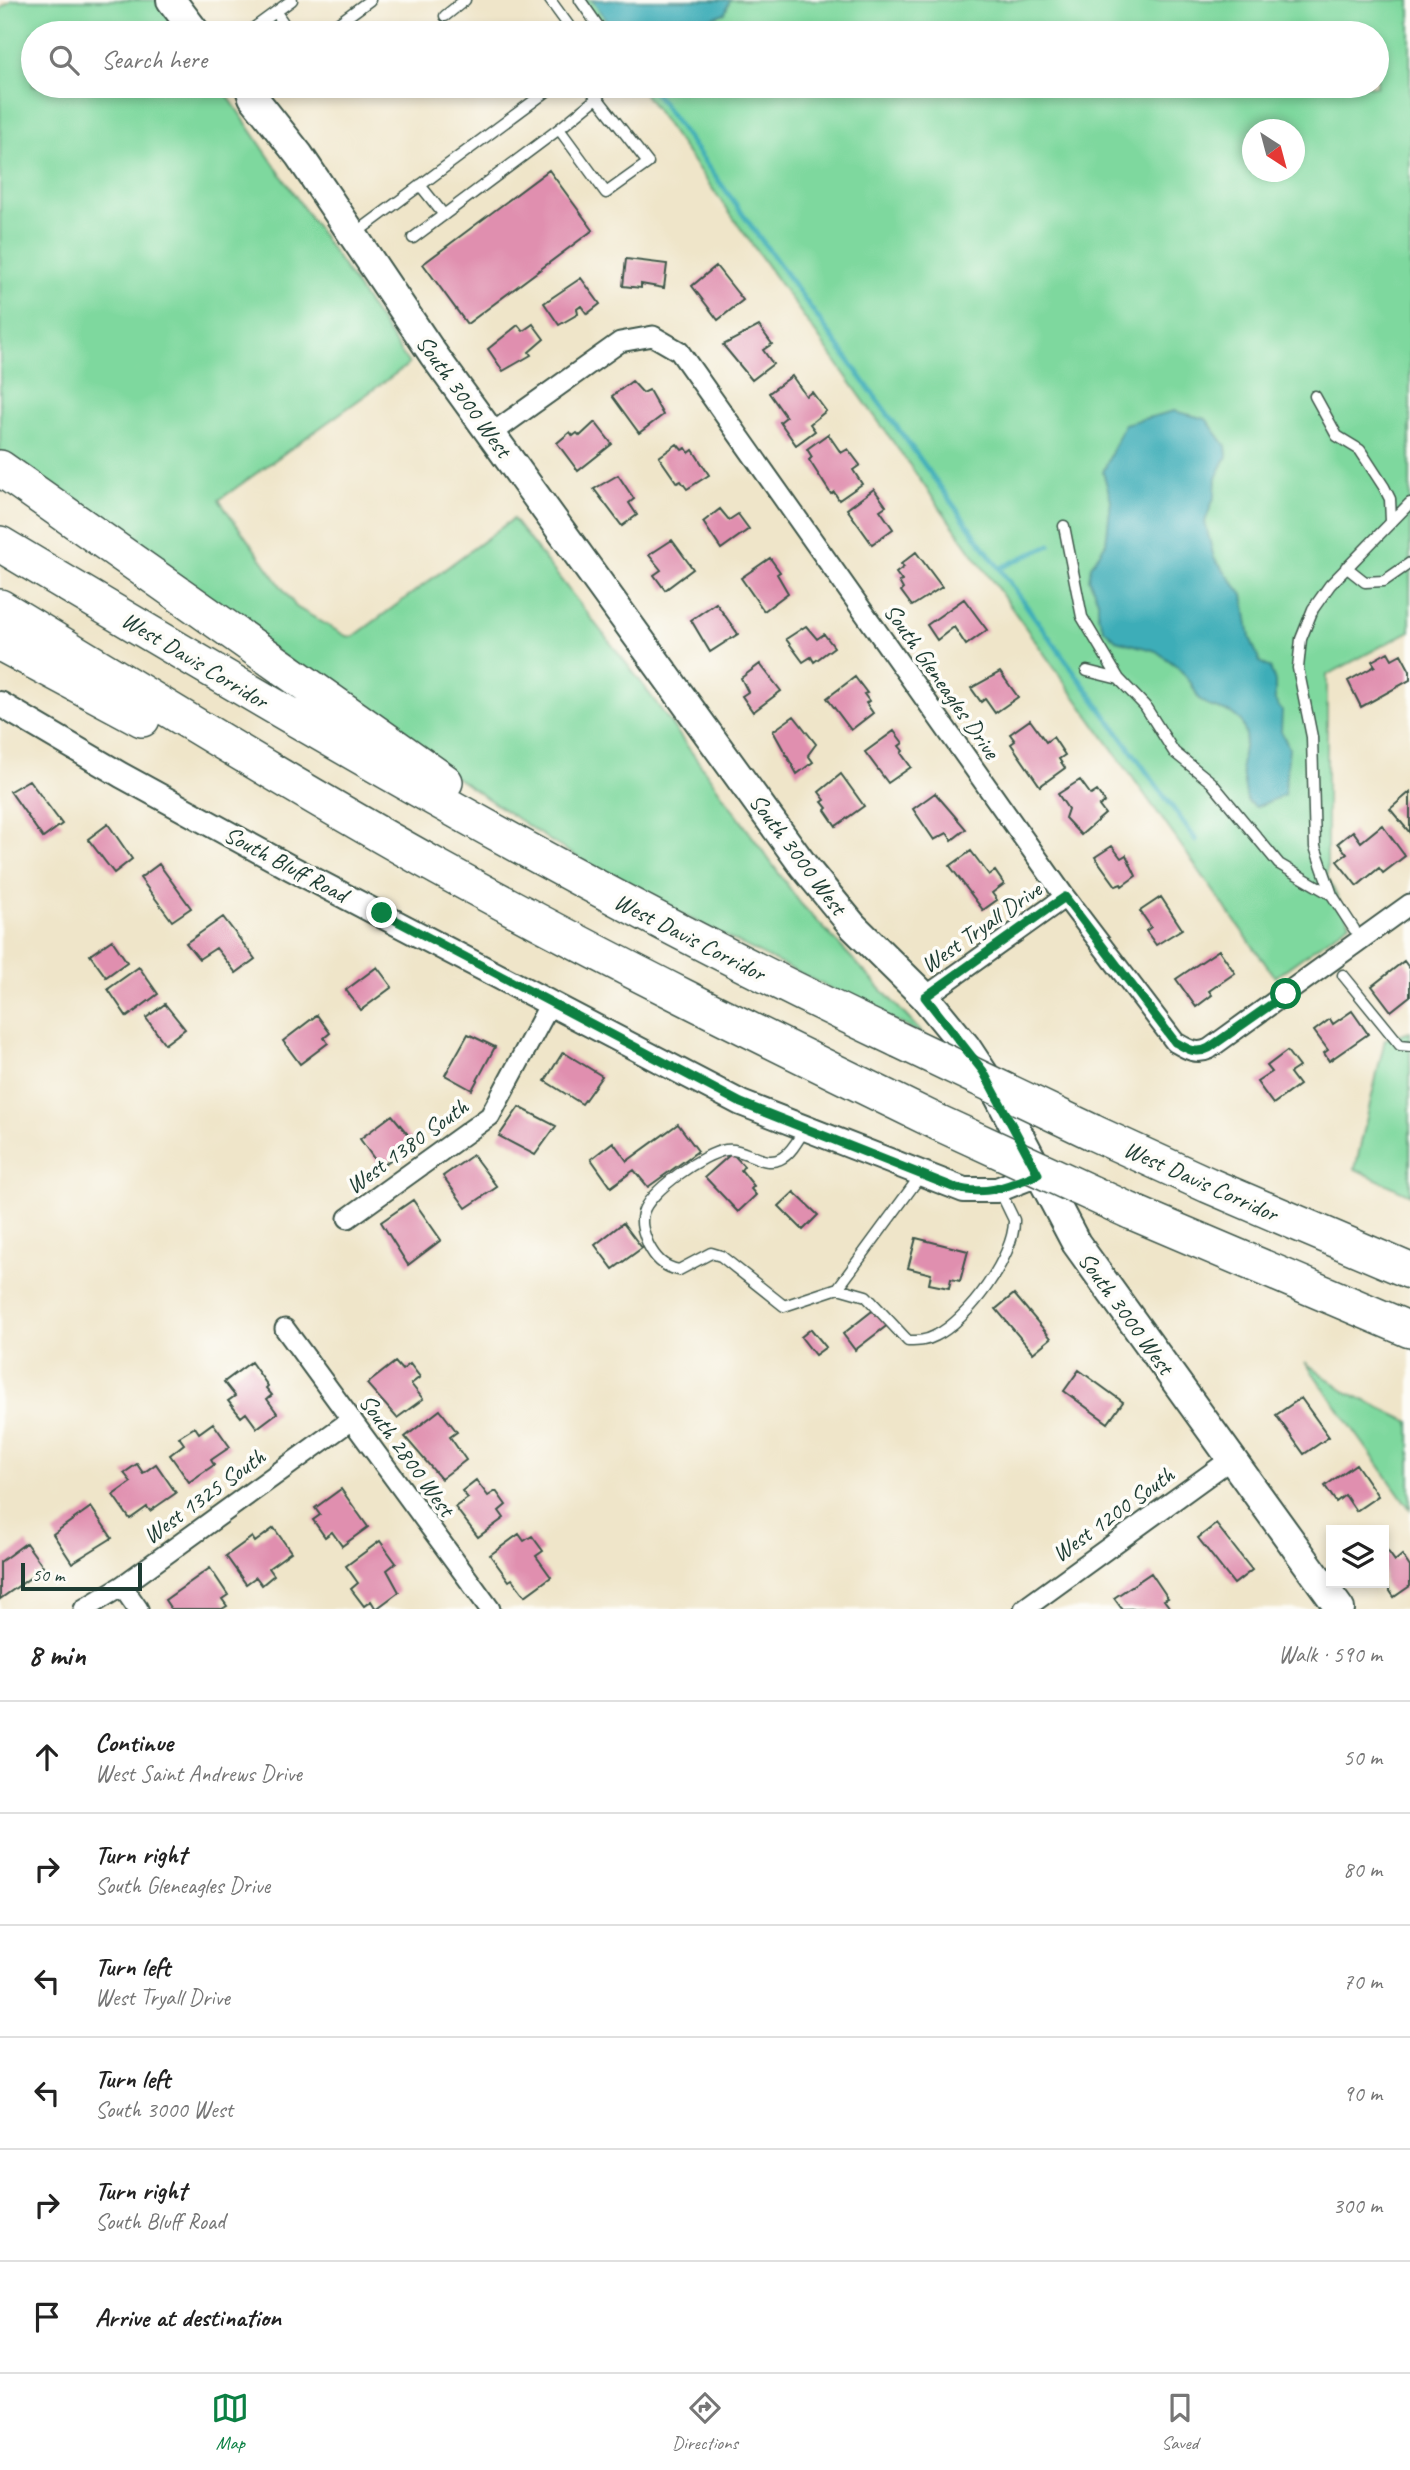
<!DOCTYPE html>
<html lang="en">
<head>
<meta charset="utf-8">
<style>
  body { margin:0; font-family:Caveat,sans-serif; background:#f6f6f6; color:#222 }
  .controls { position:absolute; right:21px; bottom:21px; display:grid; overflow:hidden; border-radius:0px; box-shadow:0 4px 10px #0003 }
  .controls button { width:63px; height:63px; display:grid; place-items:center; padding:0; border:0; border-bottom:2px solid #e0e0e0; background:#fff; color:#222; font:35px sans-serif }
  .compass { position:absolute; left:1242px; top:119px; width:63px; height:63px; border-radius:50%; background:#fff; box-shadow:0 4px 10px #0003; rotate:144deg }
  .scale { position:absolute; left:21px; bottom:18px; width:121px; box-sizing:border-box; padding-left:7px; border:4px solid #1f3d34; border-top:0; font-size:19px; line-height:24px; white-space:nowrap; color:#1f3d34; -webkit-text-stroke:5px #fdfcf7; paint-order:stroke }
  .stop { position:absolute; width:21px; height:21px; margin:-16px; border:5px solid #0b8043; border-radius:50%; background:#fff }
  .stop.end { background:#0b8043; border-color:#fff; box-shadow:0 2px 7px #0008 }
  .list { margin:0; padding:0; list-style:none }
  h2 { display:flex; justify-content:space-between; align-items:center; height:91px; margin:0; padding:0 28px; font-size:30px }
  h2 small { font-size:23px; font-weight:400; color:#767676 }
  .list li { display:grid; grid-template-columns:46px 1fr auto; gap:21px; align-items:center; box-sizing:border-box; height:112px; padding:0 28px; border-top:2px solid #e0e0e0 }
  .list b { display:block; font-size:26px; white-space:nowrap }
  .list p { margin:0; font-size:23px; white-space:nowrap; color:#767676 }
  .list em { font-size:23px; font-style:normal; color:#767676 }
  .icon { flex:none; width:38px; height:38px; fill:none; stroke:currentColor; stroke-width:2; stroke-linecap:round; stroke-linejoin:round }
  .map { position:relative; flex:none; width:1410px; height:1609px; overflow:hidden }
  .search { position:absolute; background:#fff; box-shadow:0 4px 10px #0003; left:21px; right:21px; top:21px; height:77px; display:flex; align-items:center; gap:18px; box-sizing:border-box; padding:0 24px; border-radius:38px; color:#767676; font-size:26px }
  .sheet { height:763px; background:#fff }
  nav { display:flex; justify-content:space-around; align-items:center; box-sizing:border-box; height:98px; border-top:2px solid #e0e0e0; background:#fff; font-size:19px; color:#767676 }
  nav a { display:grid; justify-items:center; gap:4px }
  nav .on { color:#0b8043 }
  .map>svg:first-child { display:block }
  .green { fill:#7ed89e; stroke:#4e8a69; stroke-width:2; fill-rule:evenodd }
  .water { fill:#3cadb8; stroke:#2e7576; stroke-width:2 }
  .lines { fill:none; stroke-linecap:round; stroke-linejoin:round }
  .stream { stroke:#3cadb8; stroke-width:5 }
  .building { fill:#e08faf }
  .service-casing { stroke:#3e564a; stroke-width:13 }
  .minor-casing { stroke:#3e564a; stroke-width:23 }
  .tertiary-casing { stroke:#3e564a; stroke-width:28 }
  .secondary-casing { stroke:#3e564a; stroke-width:32 }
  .motorway-casing { stroke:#3e564a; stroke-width:38 }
  .service { stroke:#fff; stroke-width:10 }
  .minor { stroke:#fff; stroke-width:19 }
  .tertiary { stroke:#fff; stroke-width:24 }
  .secondary { stroke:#fff; stroke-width:28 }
  .motorway { stroke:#fff; stroke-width:35 }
  .motorway-bridge-casing { stroke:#3e564a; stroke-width:38; stroke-linecap:butt }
  .motorway-bridge { stroke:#fff; stroke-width:35 }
  .route { stroke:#0b8043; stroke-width:9 }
  .labels { text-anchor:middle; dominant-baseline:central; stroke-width:7; stroke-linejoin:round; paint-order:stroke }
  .street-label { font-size:24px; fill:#1f3d34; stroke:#fdfcf7 }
</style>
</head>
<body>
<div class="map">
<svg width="1410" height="1609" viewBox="0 0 1410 1609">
  <rect width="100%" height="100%" fill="#fdfcf7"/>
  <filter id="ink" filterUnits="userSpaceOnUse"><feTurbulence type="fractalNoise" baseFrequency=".0143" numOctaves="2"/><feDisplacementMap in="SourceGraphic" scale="14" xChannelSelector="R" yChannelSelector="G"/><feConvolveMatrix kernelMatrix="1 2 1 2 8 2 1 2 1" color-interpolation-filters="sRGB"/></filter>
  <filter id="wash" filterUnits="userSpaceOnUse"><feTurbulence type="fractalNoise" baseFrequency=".00686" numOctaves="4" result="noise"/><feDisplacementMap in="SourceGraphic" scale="28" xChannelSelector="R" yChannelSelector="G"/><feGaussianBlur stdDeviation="1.57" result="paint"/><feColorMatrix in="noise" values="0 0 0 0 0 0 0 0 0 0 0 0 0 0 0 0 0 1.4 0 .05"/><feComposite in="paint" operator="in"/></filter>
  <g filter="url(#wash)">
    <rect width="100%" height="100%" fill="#efe5c9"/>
    <path class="green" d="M12,0h147l24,33h-150v53h188l188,278 -190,136 77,107 50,29 7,1 160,-118 128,163 160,222 124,132 -292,-146 -81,-48 -162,-109 -390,-279v-445z
      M576,0h834v631l-83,44v201l23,47 -75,54 -636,-891h738v-53h-776zM1252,130h42v42h-42z
      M1410,1032v163l-55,-26 30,-130z
      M1305,1362l39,29 66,31v87z"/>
    <path class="water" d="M592,0h138l-5,13 -22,8 -28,1 -10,11h-49z
      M1174,411l32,8 20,27 1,10 -11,22 -1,17 -10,27 9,36 29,37 7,42 10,25 10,6 5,14v19l7,10 -1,20 8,17 -5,47 -28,12 -9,-6 -6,-35 5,-31 -5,-14 -10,-8 -22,-7 -10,-7 -8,-16 -13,-16 -22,-16 -40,-11 -12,-11 -6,-14v-15l-9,-21 2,-13 15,-23 5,-43 -8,-28 21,-48z"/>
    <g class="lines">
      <path class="stream" d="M650,86l546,754
        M1000,568l50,-23"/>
    </g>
    <g id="blocks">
      <path class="building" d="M549,170l44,60 -126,94 -44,-60z
        M626,259l41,5 -3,24 -23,-4v4l-18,-2z
        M716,266l27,34 -25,20 -26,-34z
        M581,278l19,26 -13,10 -6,-8 -4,3 1,5 -19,11 -15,-22z
        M533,324l11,15 -15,13 2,3 -28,16 -15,-22 30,-24 5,6z
        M759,326l13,18 -9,6 10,14 -21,16 -29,-35z
        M792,376l14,20 6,-4 14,19 -16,13 5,7 -19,14 -16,-23 6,-5 -17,-24z
        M632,381l11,12 6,-3 14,25 -24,18 -27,-37z
        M595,422l17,22 -34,27 -21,-28 13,-11 3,4 4,-3 3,3z
        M828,434l13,19 7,-4 12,16 -7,5 9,14 -23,16 -5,-8 -3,2 -22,-34 3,-3 -5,-8z
        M677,444l5,6 4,-2 3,5 4,-3 16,25 -22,14 -6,-8 -4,2 -18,-26z
        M618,475l16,24 -5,4 8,12 -15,11 -28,-37z
        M874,489l12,17 -6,4 13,19 -21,15 -25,-35z
        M720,509l9,11 9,-6 11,15 -28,20 -18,-27z
        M672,540l21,29 -28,21 -11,-15 7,-5 -12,-15z
        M916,552l26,35 -30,19 -11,-15 2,-2 -4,-7 3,-1 -6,-8 8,-6 -3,-3z
        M770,558l10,14 -3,2 11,19 -24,18 -23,-33z
        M964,599l23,31 -21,15 -12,-18 -17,13 -10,-15z
        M716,603l22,31 -28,18 -19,-32z
        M806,626l11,13 7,-5 10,13 -20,15 -3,-5 -8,5 -17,-23z
        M1388,652l4,7 9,-5 9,17v9l-49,27 -13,-26 27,-15 -3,-5z
        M760,664l21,27 -28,21 -11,-16 6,-4 -7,-14z
        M1000,672l18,25 -23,16 -10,-14 -4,3 -10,-14z
        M855,677l12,16 -3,1 5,7 -3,2 7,10 -22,17 -24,-32z
        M794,716l22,28 -8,11 5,7 -16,12 -24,-43z
        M1030,720l16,22 7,-5 12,18 -6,4 6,9 -25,18 -29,-42 4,-3 -5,-7z
        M894,731l9,12 -4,3 4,5 -2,2 10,14 -23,16 -23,-31z
        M841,774l23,32 -28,20 -11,-16 2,-2 -5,-6 3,-2 -6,-8z
        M29,780l33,44 -19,14 -33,-47z
        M1080,780l11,15 6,-4 8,11 -6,4 6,8 -24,21 -16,-17 3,-9 -10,-15z
        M1410,792v41l-20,-24z
        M935,793l31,36 -14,11 -5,-7 -13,7 -21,-31z
        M108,824l24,35 -18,14 -26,-34z
        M1382,825l23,31 -22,17 -4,-5 -22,18 -20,-25 10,-7 -9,-11 15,-12 8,11z
        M1112,846l9,12 5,-3 10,21 -14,10 -1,-2 -5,2 -21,-29z
        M971,851l18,24 6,-4 9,13 -12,9 5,7 -14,10 -33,-44z
        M159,864l32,44 -19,13 -32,-43z
        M1161,897l21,32 -26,16 -10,-14 5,-4 -11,-16z
        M223,917l32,42 -19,14 -20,-25 -17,11 -13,-16z
        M112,940l15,22 -21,15 -16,-22z
        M1219,950l16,23 -26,18 3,4 -16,12 -20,-28z
        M1404,961l6,8v27l-19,15 -19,-25z
        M139,967l19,27 -31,23 -19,-28z
        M377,967l15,20 -31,23 -15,-20z
        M165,1004l20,25 -20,15 -19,-26z
        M1352,1011l16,23 -39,27 -5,-8 4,-3 -14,-19 16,-12 3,5z
        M317,1015l13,18 -6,5 4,5 -28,21 -17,-23z
        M468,1034l27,13 -23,43 -27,-15z
        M1287,1051l12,16 -9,6 9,12 -26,19 -16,-22 15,-10 -5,-6z
        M563,1052l39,24 -20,28 -37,-23z
        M519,1107l37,19 -21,29 -36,-19z
        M392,1115l23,28 -35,24 -20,-28z
        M678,1124l20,27 -50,36 -14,-17 -23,17 -20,-28 22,-17 14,19z
        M732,1153l12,13 -3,4 13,16 -3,3 5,6 -18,17 -33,-35z
        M473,1155l24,32 -31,21 -23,-32z
        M794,1192l24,23 -15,15 -24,-24z
        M413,1200l28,40 -33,25 -27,-43z
        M623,1223l19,25 -29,21 -18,-24z
        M916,1238l52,13 -8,30 -9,-2 -2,9 -20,-4 2,-10 -23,-6z
        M1014,1294l37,44 -18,15 -37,-44z
        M876,1308l13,16 -34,26 -12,-16z
        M811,1329l15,18 -11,8 -14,-18z
        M251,1362l17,24 -2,2 6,7 -5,4 10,14 -20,15 -11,-15 -5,4 -13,-16 7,-5 -11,-14z
        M395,1362l7,8 8,-6 10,13 -9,7 12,15 -26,19 -30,-34z
        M1079,1370l44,32 -15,21 -44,-32z
        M1301,1398l28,39 -25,17 -28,-39z
        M440,1410l17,22 -7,5 16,23 -25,19 -36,-42z
        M213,1423l17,24 -19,13 3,5 -25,17 -19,-27 14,-11 -5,-7 16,-10 4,6z
        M137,1464l6,9 13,-9 20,29 -26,18 -3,-4 -17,12 -17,-24 18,-13 -7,-9z
        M1356,1464l22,32 -22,15 -11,-16 -9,7 -11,-16z
        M476,1480l12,16 8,-5 10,14 -7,6 5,7 -26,19 -23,-30 13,-9 -6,-7z
        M341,1489l27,38 -26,19 -10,-14 -7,5 -12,-17 7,-5 -5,-7z
        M91,1507l21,31 -40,25 -19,-29z
        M1216,1524l36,46 -18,14 -36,-46z
        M274,1528l17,24 -22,16 5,7 -12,10 -6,-8 -10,7 -20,-28 26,-19 3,5z
        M519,1534l5,7 8,-5 11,15 -7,5 15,21 -26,19 -13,-17 -3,2 -19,-26z
        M380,1541l16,22 -9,7 12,22 -23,17 -5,-8 -7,5 -13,-17 7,-6 -12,-17z
        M26,1543l18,25 -44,31v-37z
        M1387,1550l8,11 7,-6 8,12v19l-16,11 -10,-15v-30z
        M210,1568l18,27 -6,4 5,7 -5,3h-51l-6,-9z
        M1151,1573l17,25 -4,2 6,8 -48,1 -8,-11z"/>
    </g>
  </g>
  <g filter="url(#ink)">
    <use href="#blocks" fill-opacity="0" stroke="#3e564a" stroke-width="2"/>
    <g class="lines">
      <defs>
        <path id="service" d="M550,0l24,33
          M580,0l23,33
          M276,12l14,21
          M445,16l20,-16
          M247,33l45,-33
          M325,33l45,-33
          M326,86l5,3 13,-3
          M669,86l11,7
          M559,129l38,-31
          M420,185l24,30
          M356,233l198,-147
          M413,238l146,-109 47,64 42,-30 -60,-77
          M1315,396l22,40 23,14 24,37 6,12 1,22
          M1064,526l18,91 37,62 26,27 29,46 37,30 68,82 53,31
          M1346,567l19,15 19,-1 26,-18
          M1087,671l32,8
          M1354,929l-22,-34 -17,-48 -3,-110 -14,-69 3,-29 12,-30 17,-24 80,-82
          M1343,975l57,70 10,1
          M805,1129c-6,9 -13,23 -23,29 -18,11 -37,-11 -56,-8 -22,3 -77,41 -83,63 -3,12 1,20 5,31 7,14 15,23 31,26l32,-17 10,3 63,50 54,-18 28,8 42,45c10,0 18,0 27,-5 32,-15 80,-80 79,-116l-14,-29
          M838,1288l83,-113"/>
        <path id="minor" d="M491,434l129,-92 33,-6 26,15 386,546 110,145c12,7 21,13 34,7l201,-145
          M925,997l140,-100
          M348,1218l142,-102 61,-114
          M285,1329l205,280
          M122,1586l16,23
          M84,1609l38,-23 229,-166
          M1024,1609l207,-150"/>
        <path id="tertiary" d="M0,704l121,71 170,93 450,235 223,87h33l41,-16"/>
        <path id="secondary" d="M171,0l25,33
          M249,86l4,11 46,58 134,199 370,511 50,61 72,71 41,50 33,50 77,146 264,366"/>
        <path id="motorway" d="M0,468l445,314
          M0,544c294,176 589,350 899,496
          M0,607c146,88 290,178 439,261 163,90 330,172 498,254
          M0,643l142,76
          M1092,1132l116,53 202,86
          M1130,1211l280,119"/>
      </defs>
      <use href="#service" class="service-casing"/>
      <use href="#minor" class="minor-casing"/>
      <use href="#tertiary" class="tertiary-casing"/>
      <use href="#secondary" class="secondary-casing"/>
      <use href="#motorway" class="motorway-casing"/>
      <use href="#service" class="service"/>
      <use href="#minor" class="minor"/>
      <use href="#tertiary" class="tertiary"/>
      <use href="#secondary" class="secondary"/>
      <use href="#motorway" class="motorway"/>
      <defs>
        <path id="motorway-bridge" d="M899,1040l193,92
          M937,1122l193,89"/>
      </defs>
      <use href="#motorway-bridge" class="motorway-bridge-casing"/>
      <use href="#motorway-bridge" class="motorway-bridge"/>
    </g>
  </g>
  <g class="lines" filter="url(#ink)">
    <path class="route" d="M382,913l359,190 212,84c32,10 56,-1 85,-13l-55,-103 -58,-74 124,-89 16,-11 110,145c12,7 21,13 34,6l77,-54"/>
  </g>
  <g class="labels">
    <g class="street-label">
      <text transform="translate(464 396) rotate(54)">South 3000 West</text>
      <text transform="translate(195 660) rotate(31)">West Davis Corridor</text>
      <text transform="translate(942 681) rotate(55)">South Gleneagles Drive</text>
      <text transform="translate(798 854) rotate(53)">South 3000 West</text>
      <text transform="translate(286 864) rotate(28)">South Bluff Road</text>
      <text transform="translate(981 927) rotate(-35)">West Tryall Drive</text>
      <text transform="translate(690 937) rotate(27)">West Davis Corridor</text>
      <text transform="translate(407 1146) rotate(-36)">West 1380 South</text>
      <text transform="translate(1201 1181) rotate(24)">West Davis Corridor</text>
      <text transform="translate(1126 1313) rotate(54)">South 3000 West</text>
      <text transform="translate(407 1455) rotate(54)">South 2800 West</text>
      <text transform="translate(204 1496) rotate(-36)">West 1325 South</text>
      <text transform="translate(1113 1514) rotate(-36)">West 1200 South</text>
    </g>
  </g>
</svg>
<div class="controls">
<button><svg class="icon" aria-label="layers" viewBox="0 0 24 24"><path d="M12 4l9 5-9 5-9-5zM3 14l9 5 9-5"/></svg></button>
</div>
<svg class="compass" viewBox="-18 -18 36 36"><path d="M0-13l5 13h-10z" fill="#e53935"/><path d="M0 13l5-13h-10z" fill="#767676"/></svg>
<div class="scale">50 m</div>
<div class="stop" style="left:1286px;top:994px"></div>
<div class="stop end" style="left:382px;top:913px"></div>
<div class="search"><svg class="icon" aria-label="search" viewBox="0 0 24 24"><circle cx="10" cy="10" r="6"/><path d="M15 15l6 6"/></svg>Search here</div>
</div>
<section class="sheet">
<h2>8 min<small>Walk · 590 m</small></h2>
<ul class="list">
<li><svg class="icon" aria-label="ahead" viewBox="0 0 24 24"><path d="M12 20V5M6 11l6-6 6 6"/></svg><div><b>Continue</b><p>West Saint Andrews Drive</p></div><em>50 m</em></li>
<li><svg class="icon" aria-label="right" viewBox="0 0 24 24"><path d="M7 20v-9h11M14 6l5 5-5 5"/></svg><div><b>Turn right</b><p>South Gleneagles Drive</p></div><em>80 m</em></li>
<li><svg class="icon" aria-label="left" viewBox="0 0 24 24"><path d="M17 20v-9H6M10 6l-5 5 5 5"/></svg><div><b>Turn left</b><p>West Tryall Drive</p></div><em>70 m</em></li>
<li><svg class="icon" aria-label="left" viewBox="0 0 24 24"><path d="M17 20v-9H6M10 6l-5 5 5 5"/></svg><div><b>Turn left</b><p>South 3000 West</p></div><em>90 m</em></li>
<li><svg class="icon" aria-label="right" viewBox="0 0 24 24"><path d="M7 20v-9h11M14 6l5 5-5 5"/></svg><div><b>Turn right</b><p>South Bluff Road</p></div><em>300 m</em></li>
<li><svg class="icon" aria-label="arrive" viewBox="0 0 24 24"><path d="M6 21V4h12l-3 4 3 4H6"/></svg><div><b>Arrive at destination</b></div></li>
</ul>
</section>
<nav>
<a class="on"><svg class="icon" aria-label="map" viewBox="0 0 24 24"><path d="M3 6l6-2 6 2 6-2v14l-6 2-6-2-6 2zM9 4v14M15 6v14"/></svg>Map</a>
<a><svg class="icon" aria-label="directions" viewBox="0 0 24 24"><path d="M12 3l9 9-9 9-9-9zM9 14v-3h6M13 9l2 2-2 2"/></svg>Directions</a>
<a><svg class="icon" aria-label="saved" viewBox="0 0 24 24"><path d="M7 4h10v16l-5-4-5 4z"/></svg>Saved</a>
</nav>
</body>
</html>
